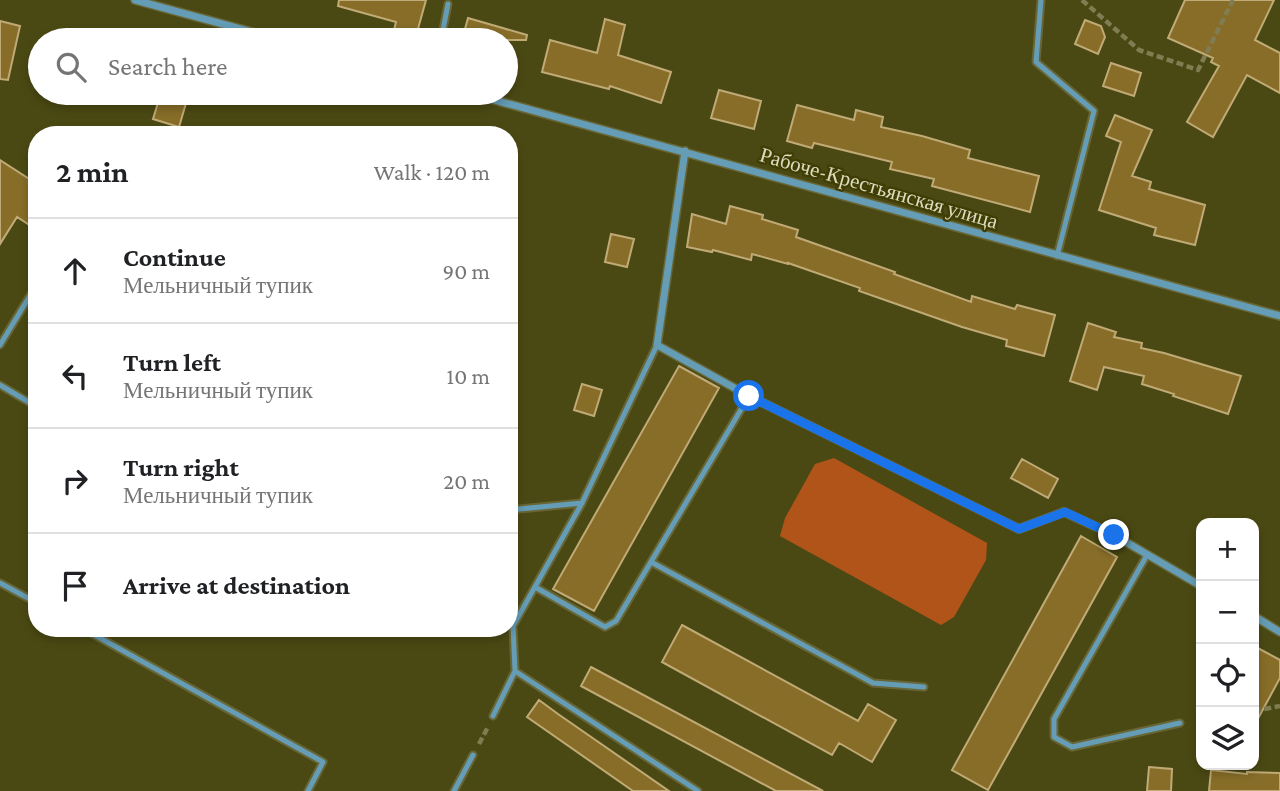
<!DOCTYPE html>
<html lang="en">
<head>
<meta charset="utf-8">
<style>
  body { margin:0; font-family:"Crimson Pro",serif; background:#f2f2f2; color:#202124 }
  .controls { position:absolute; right:21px; bottom:21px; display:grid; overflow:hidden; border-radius:14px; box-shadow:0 4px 10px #0003 }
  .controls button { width:63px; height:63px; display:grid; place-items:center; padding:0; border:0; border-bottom:2px solid #e0e0e0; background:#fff; color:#202124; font:35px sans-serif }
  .stop { position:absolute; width:21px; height:21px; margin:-16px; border:5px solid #1a73e8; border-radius:50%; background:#fff }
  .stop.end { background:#1a73e8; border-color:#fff; box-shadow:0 2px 7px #0008 }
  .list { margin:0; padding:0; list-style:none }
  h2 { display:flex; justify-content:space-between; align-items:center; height:91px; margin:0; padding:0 28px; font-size:30px }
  h2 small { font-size:23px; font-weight:400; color:#757577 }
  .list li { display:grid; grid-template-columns:46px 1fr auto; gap:21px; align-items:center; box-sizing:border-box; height:105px; padding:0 28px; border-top:2px solid #e0e0e0 }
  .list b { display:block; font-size:26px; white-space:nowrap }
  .list p { margin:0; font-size:23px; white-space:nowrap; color:#757577 }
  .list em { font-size:23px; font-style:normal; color:#757577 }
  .icon { flex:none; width:38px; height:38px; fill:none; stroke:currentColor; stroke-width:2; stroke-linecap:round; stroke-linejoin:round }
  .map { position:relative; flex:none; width:1280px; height:791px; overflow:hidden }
  .search { position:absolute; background:#fff; box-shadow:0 4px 10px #0003; left:28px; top:28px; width:490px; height:77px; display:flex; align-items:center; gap:18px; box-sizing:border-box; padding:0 24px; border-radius:38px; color:#757577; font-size:26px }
  .panel { position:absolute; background:#fff; box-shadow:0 4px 10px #0003; left:28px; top:126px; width:490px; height:511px; border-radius:28px }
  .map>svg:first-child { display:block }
  .garden { fill:#b1541a }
  .building { fill:#876d28; stroke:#c0aa76; stroke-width:2 }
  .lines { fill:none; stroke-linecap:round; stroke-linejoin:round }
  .service-casing { stroke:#686636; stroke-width:9 }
  .minor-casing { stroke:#686636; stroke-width:10 }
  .path { stroke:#7f7d51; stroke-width:4.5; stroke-dasharray:7 3.5; stroke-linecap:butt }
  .service { stroke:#649db5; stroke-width:5 }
  .minor { stroke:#649db5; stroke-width:7 }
  .route { stroke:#1a73e8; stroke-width:9 }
  .labels { text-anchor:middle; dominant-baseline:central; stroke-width:5; stroke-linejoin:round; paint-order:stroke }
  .street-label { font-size:21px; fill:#dcdcc1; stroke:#403e04 }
</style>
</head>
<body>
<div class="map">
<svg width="1280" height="791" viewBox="0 0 1280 791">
  <rect width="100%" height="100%" fill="#4b4913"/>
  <path class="garden" d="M834,458l153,85 -1,17 -32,57 -13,8 -161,-89 5,-18 30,-54z"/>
  <path class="building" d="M339,0h87l-10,36 -22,-6 2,-8 -58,-16z
    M1185,0h89l-19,40 25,13v40l-33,-18 -34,62 -26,-15 32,-56 -8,-4 2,-4 -45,-20z
    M468,18l59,17 -1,5h-64z
    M605,19l20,6 -7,30 53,17 -10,31 -51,-17 -1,3 -67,-17 8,-32 47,13z
    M1085,20l16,6 4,11 -7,17 -23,-10z
    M0,21l20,5 -12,54 -8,-1z
    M1111,63l30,10 -7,23 -31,-10z
    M719,90l42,11 -7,28 -43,-11z
    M161,93h28l-10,34 -26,-8z
    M797,105l57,15 2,-10 27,7 -2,10 41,9 48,14 -2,8 71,18 -9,36 -98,-26 2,-7 -44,-10 2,-7 -78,-19 -2,5 -25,-7z
    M1115,115l37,15 -20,46 19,6 -2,7 56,16 -10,40 -41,-10 2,-7 -57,-18 22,-68 -15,-6z
    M0,160l37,24v46l-20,-13 -17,27z
    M730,206l33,9 -1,4 36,11 -2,7 99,35 -1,2 77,28 1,-6 43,13 2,-4 38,10 -11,41 -38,-10 1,-6 -45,-13 -77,-27 -26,-9 1,-3 -72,-25v1l-36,-10 -1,6 -38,-10 -1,2 -25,-5 5,-33 34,10z
    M611,234l23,5 -7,28 -22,-5z
    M1088,323l28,9 -2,5 28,6 -1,5 23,5 77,23 -13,38 -55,-18 1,-2 -32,-10 2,-8 -40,-9 -7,23 -27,-9z
    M679,366l40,22 -125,223 -41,-22z
    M582,384l20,6 -8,26 -20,-6z
    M1022,459l36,20 -10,19 -37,-20z
    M1081,536l36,21 -129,233 -36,-20z
    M682,625l176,96 10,-17 28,16 -24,42 -33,-19 -7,12 -170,-93z
    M1254,646l26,14v18l-26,48z
    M591,667l232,124h-47l-195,-105z
    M539,700l19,14 111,77h-36l-106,-74z
    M1149,767l23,2 -1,22h-24z
    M1211,770l36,4v-2l33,1v18h-71z"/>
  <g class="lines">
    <defs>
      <path id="service" d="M1041,0l-5,62 58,49 -37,145
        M441,40l7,-36
        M0,345l37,-61
        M657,345l-75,158 -69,123 2,45 183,120
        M0,385l37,22
        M509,510l73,-7
        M1147,555l-93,164v18l18,10 108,-24
        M651,562l222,121 51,4
        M0,583l37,20
        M535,587l70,40 11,-6 133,-225
        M82,628l241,134 -15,29
        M493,716l22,-45
        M454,791l19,-36"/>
      <path id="minor" d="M135,0l146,40
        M469,93c271,73 540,150 811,223
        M685,151l-28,194 92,51 270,133 45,-17 50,23 87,51
        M1254,616l26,16"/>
    </defs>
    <use href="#service" class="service-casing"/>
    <use href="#minor" class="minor-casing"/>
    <path class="path" d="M1082,0l57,50 59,20 35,-70
      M1254,711l26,-5
      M479,744l9,-17"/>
    <use href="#service" class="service"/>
    <use href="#minor" class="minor"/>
  </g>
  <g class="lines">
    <path class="route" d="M749,396l270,133 46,-17 49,23"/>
  </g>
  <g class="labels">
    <g class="street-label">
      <text transform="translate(879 188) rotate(16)">Рабоче-Крестьянская улица</text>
    </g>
  </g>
</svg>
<div class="controls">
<button>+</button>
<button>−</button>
<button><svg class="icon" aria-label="locate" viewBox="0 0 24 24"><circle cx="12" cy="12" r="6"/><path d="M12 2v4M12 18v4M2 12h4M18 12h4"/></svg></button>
<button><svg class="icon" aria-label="layers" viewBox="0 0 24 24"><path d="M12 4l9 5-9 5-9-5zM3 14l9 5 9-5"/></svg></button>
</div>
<div class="stop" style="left:749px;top:396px"></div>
<div class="stop end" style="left:1114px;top:535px"></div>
<div class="search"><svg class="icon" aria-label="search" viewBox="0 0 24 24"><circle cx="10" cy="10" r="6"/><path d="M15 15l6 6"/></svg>Search here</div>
<section class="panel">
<h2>2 min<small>Walk · 120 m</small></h2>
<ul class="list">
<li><svg class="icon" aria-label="ahead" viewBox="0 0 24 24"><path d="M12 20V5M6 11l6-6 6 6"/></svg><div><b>Continue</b><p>Мельничный тупик</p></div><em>90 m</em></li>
<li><svg class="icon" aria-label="left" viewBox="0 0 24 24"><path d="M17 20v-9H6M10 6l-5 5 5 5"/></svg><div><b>Turn left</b><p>Мельничный тупик</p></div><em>10 m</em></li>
<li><svg class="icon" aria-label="right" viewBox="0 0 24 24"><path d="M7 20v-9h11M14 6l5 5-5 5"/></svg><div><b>Turn right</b><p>Мельничный тупик</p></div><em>20 m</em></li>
<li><svg class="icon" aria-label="arrive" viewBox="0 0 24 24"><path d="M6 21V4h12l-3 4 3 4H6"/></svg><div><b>Arrive at destination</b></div></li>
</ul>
</section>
</div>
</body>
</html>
